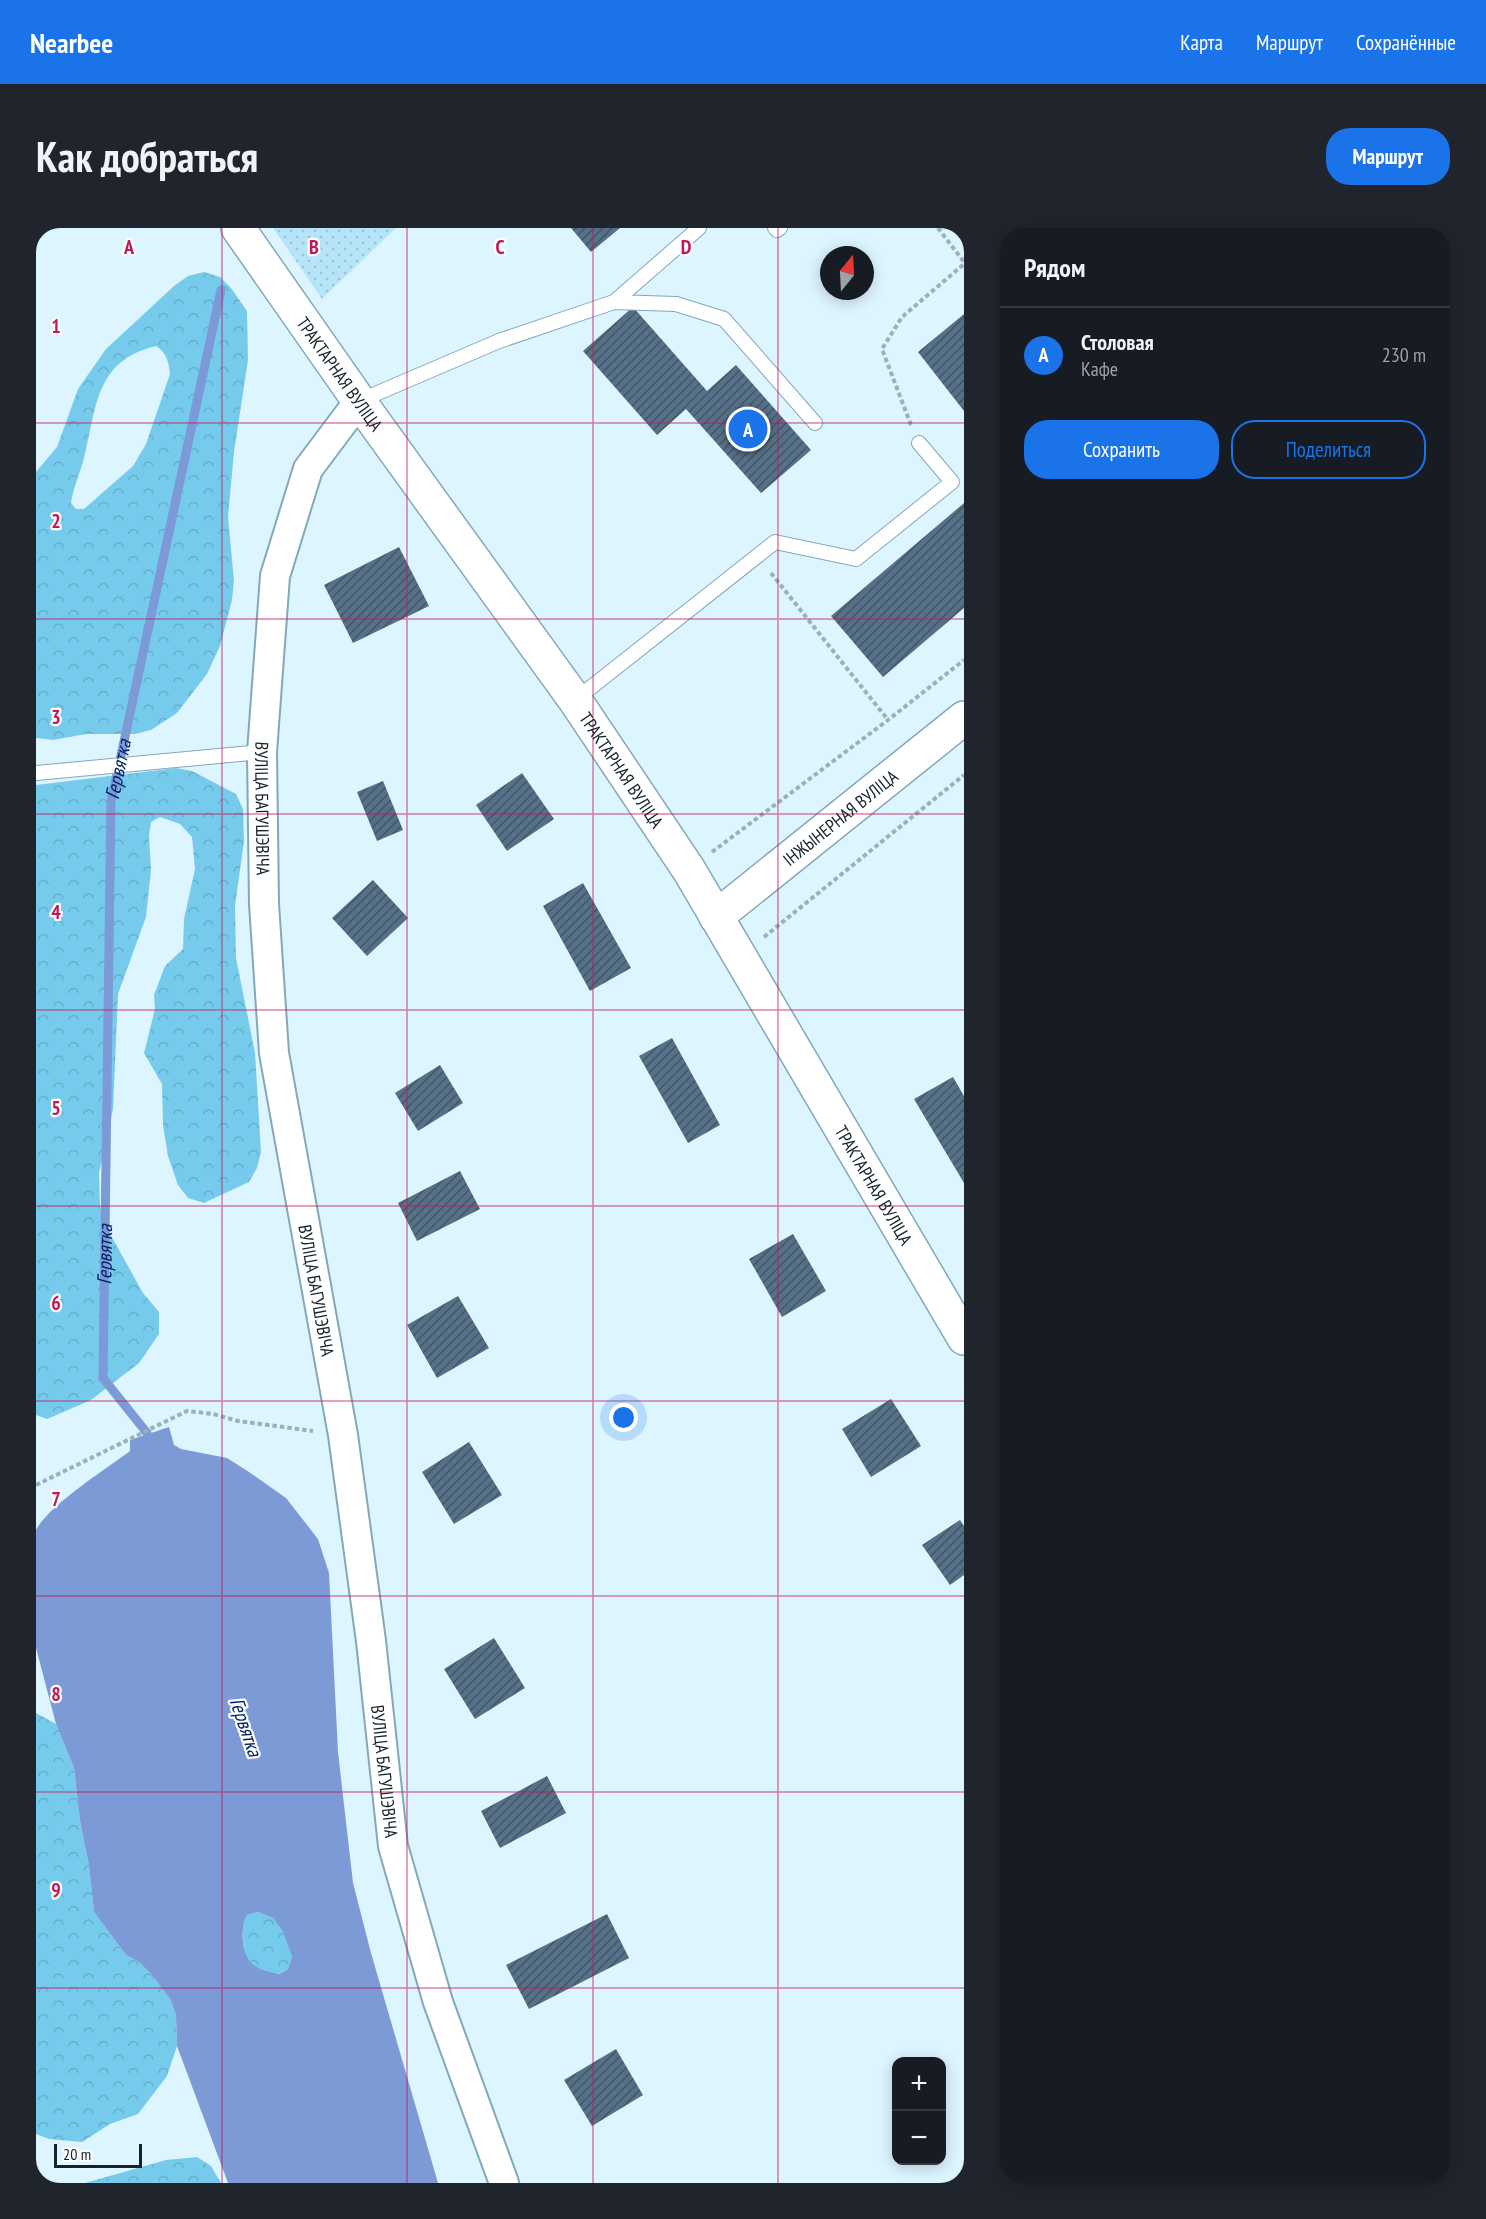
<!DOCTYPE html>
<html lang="ru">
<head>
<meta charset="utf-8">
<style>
  body { margin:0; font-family:"PT Sans Narrow",sans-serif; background:#20242c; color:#f1f3f6 }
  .controls { position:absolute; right:18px; bottom:18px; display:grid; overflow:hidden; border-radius:12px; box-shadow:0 3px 15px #0003 }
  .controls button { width:54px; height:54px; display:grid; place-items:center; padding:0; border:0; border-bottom:2px solid #363941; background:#171b24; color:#f1f3f6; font:30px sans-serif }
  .compass { position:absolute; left:784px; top:18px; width:54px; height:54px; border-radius:50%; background:#171b24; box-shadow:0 3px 15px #0003; rotate:18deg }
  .scale { position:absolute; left:18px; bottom:15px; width:88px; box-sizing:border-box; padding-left:6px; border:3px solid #142329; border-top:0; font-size:16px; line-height:21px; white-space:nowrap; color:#142329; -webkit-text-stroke:4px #fdfdfd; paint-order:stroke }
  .you { position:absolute; left:588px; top:1190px; width:21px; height:21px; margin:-15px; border:4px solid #fff; border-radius:50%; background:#1a73e8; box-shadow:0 0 0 9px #1a73e833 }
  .badge { display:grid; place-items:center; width:39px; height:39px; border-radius:50%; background:#1a73e8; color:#fff; font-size:20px; font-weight:700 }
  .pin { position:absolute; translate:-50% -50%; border:3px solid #fff; box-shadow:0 2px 6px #0006 }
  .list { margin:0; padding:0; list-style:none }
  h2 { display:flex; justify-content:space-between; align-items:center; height:78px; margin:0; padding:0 24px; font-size:26px }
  h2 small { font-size:20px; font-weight:400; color:#9ea1a6 }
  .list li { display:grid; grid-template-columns:39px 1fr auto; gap:18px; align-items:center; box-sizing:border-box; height:96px; padding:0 24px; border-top:2px solid #363941 }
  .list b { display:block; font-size:22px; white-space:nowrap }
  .list p { margin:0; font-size:20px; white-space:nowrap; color:#9ea1a6 }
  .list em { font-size:20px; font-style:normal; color:#9ea1a6 }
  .actions { display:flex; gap:12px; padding:18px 24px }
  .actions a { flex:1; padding:14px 0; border:2px solid #1a73e8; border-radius:24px; text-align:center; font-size:21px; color:#1a73e8 }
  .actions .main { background:#1a73e8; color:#fff }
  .map { position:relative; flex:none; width:928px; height:1955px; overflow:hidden; border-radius:24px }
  header { display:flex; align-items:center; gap:36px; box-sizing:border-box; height:84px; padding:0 30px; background:#1a73e8; color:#fff }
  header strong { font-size:28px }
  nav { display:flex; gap:33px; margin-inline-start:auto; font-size:21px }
  .intro { display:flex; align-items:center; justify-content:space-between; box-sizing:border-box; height:144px; padding:0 36px }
  h1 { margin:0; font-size:42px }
  .button { padding:15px 27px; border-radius:24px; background:#1a73e8; color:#fff; font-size:21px; font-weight:700 }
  main { display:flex; gap:36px; padding:0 36px }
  aside { flex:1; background:#171b24; border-radius:24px; box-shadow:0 3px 15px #0003 }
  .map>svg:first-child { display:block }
  .grass { fill:url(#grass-dots) }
  .forest { fill:url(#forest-crowns); fill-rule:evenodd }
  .water { fill:#7b9ad6; fill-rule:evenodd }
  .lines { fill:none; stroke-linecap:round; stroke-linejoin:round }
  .stream { stroke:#7b9ad6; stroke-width:9 }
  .building { fill:url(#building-hatch) }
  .service-casing { stroke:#83a8b8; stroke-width:16 }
  .minor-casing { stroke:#83a8b8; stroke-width:32 }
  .tertiary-casing { stroke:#83a8b8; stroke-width:36 }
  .path { stroke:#9bb0b9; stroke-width:4; stroke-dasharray:4.5 3; stroke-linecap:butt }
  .service { stroke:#fff; stroke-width:14 }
  .minor { stroke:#fff; stroke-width:28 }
  .tertiary { stroke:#fff; stroke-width:33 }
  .grid { fill:none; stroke:#c2185b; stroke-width:1.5; stroke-opacity:0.55 }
  .labels { text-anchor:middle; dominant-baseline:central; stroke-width:4.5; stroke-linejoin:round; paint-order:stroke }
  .street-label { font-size:18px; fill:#142329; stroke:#fdfdfd }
  .water-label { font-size:20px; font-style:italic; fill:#052266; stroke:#fdfdfd }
  .grid-label { font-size:20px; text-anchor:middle; font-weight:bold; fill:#c2185b; stroke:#fdfdfd; stroke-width:4.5; stroke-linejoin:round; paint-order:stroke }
</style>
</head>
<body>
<header>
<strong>Nearbee</strong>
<nav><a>Карта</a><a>Маршрут</a><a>Сохранённые</a></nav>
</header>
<div class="intro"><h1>Как добраться</h1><a class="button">Маршрут</a></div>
<main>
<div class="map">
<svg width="928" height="1955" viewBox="0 0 928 1955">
  <defs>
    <pattern id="grass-dots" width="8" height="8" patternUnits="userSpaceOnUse" patternTransform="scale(1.5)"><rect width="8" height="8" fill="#b6e4f8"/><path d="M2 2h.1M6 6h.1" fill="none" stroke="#9cc3d5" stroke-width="1.8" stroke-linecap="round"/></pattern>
    <pattern id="forest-crowns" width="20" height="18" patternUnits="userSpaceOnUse" patternTransform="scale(1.5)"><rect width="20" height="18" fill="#76cbec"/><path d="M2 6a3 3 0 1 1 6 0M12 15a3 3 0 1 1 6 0" fill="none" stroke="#65aeca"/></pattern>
    <pattern id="building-hatch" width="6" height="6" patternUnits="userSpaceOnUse" patternTransform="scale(1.5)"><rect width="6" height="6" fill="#567087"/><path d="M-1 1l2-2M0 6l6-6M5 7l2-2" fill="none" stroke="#425668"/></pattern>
  </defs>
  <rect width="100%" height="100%" fill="#ddf5ff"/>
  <path class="grass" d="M237,0h123l-74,71z"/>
  <path class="forest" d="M168,44l16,5 11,11 16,23 1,49 -14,92 -6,65 6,64 -2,19 -12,46 -13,28 -30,39 -26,17 -16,4h-49l-33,6 -17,-2v-266l21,-25 21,-58 28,-40 68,-63 14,-10zM120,118c10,6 13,16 14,28l-24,70 -13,22 -49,43h-8l-5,-6c2,-15 9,-30 13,-45 13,-50 10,-97 72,-112z
    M140,540l16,3 44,23 7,15 1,32 -9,65 1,52 19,95 6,99 -4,16 -8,14 -45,21 -16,-5 -10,-13 -10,-29 -5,-31 -1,-41 -18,-31 11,-44 -1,-14 11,-29 18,-17 1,-30 11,-50 -3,-32 -12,-13 -20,-7 -9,5 -2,14 2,34 -5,47 -28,77 -5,115 -14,64 1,34 4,16 39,70 16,19v22l-20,29 -48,37 -44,19 -11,-4v-630z
    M0,1485l20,11 18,44 6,53 9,45 5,46 32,43 13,7 12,12 19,25 6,16 1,31 -10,30 -29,38 -28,10 -28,18 -33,-3 -13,-5z
    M222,1684l15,6 11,13 8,26 -4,12 -10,5c-6,-2 -13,-3 -19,-6 -18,-8 -20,-37 -12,-53z
    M161,1929l14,9 10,17h-136l81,-23z"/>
  <path class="water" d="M133,1199l5,18 7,4 46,9 22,14 37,26 32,41 11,34 9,179 15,131 18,70 67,230h-210l-51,-137 -1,-31 -6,-16 -19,-25 -12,-12 -13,-7 -32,-43 -5,-46 -9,-45 -6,-53 -18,-44 -20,-76v-118c13,-25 70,-61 94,-79v-11zM222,1684l15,6 10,13 9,26 -4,12 -9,5c-7,-2 -14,-3 -20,-6 -18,-8 -20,-37 -12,-53z"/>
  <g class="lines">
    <path class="stream" id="s1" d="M111,1205l-44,-55 8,-576 110,-512"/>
  </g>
  <path class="building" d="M535,0h49l-29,24z
    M597,79l74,84 29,-26 75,85 -50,43 -75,-84 -29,26 -74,-84z
    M928,86v97l-46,-59z
    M928,275v105l-81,69 -52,-61z
    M363,319l30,59 -76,37 -29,-58z
    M486,545l32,46 -47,32 -31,-46z
    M347,553l20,49 -26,11 -20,-49z
    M337,652l35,38 -41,38 -35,-38z
    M547,655l48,85 -41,23 -47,-85z
    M636,810l48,87 -32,18 -49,-87z
    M404,837l23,38 -45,28 -23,-38z
    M917,849l11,19v87l-50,-84z
    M424,943l20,38 -63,32 -19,-38z
    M757,1006l33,57 -44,26 -33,-58z
    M422,1068l31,52 -52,30 -30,-53z
    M855,1171l30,47 -50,31 -29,-48z
    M433,1214l33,53 -48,29 -32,-52z
    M924,1292l4,6v49l-14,10 -28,-40z
    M458,1410l31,50 -50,31 -31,-50z
    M511,1548l19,37 -66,35 -19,-37z
    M571,1686l22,44 -100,51 -23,-44z
    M580,1821l27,46 -51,31 -28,-46z"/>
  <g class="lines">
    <defs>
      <path id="service" d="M739,0l2,2 3,-2
        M578,74l62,2 48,15 91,104
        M323,173l140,-60 115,-39 85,-74
        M539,472l200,-158 81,17 96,-77 -33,-39
        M0,545l226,-21"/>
      <g id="minor">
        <path id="s2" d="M323,173l-51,68 -33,107 -13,176 2,152 10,149 69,382 28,206 22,205 45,156 66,181"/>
      </g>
      <g id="tertiary">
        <path id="s3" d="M202,0l121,173 216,299 114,170 275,468"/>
        <path id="s4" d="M680,689l248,-199"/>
      </g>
    </defs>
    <use href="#service" class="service-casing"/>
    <use href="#minor" class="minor-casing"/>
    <use href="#tertiary" class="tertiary-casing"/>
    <path class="path" d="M902,0l26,34
      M875,197l-29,-76 20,-32 62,-53
      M735,345l117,147
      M676,624l176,-132 76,-60
      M728,709l200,-162
      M0,1257l151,-74 26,3 25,7 75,10"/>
    <use href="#service" class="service"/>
    <use href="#minor" class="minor"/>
    <use href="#tertiary" class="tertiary"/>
  </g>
  <path class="grid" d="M186,0v1955M371,0v1955M557,0v1955M742,0v1955M0,195h928M0,391h928M0,586h928M0,782h928M0,978h928M0,1173h928M0,1368h928M0,1564h928M0,1760h928"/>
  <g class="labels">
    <g class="street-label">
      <text stroke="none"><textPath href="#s3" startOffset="178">ТРАКТАРНАЯ ВУЛІЦА</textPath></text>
      <text stroke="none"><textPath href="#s3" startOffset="664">ТРАКТАРНАЯ ВУЛІЦА</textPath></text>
      <text stroke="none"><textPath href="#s2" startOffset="430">ВУЛІЦА БАГУШЭВІЧА</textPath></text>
      <text stroke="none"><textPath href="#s4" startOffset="159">ІНЖЫНЕРНАЯ ВУЛІЦА</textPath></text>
      <text stroke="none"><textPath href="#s3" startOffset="1150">ТРАКТАРНАЯ ВУЛІЦА</textPath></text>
      <text stroke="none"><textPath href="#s2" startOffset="916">ВУЛІЦА БАГУШЭВІЧА</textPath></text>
      <text stroke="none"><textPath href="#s2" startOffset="1402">ВУЛІЦА БАГУШЭВІЧА</textPath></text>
    </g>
    <g class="water-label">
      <text stroke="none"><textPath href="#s1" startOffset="680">Гервятка</textPath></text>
      <text stroke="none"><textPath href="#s1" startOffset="194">Гервятка</textPath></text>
      <text transform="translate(210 1499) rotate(71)">Гервятка</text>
    </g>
  </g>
  <g class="grid-label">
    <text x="93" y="26">A</text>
    <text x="278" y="26">B</text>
    <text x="464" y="26">C</text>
    <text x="650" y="26">D</text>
    <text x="20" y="105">1</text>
    <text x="20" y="300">2</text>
    <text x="20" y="496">3</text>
    <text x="20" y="691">4</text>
    <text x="20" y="887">5</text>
    <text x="20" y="1082">6</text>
    <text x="20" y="1278">7</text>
    <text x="20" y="1473">8</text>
    <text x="20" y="1669">9</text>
  </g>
</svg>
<div class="controls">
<button>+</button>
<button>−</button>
</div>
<svg class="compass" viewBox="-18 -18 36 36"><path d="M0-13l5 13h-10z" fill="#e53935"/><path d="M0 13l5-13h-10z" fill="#9ea1a6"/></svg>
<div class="scale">20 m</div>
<div class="you"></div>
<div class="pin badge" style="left:712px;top:201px">A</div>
</div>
<aside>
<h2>Рядом<small></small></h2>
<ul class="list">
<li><span class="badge">A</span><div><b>Столовая</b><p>Кафе</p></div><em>230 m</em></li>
</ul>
<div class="actions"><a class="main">Сохранить</a><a>Поделиться</a></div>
</aside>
</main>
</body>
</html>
